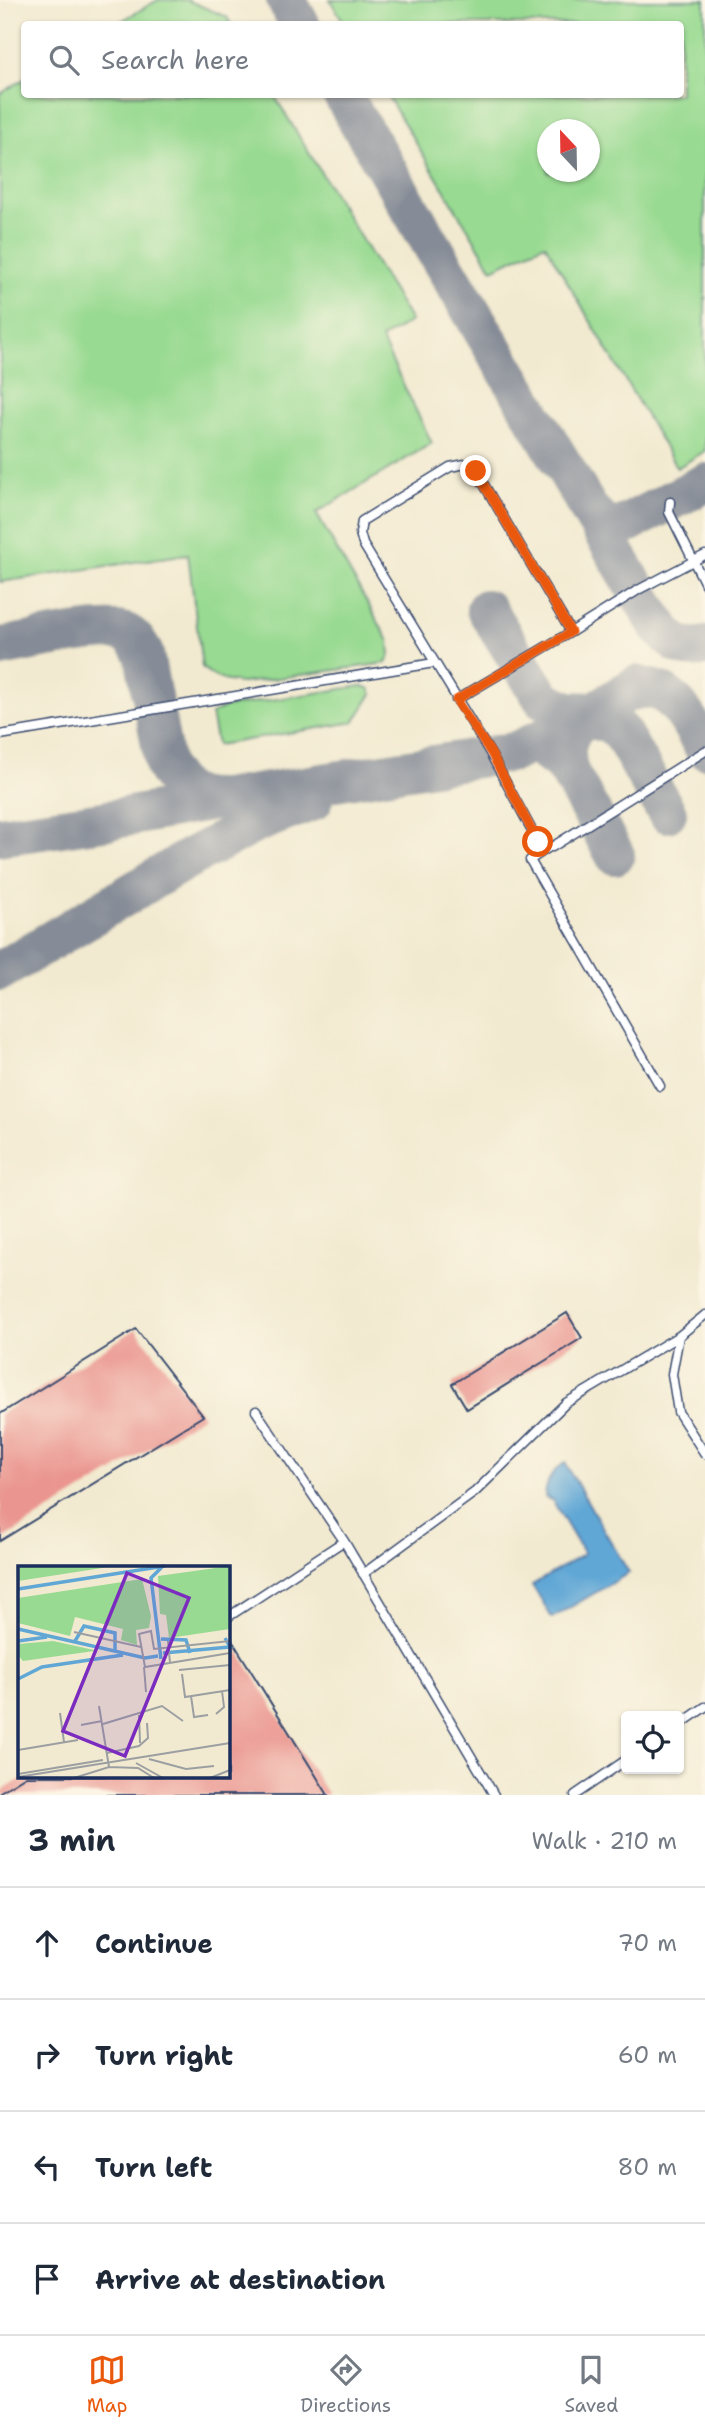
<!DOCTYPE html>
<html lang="en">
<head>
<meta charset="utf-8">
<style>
  body { margin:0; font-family:"Shantell Sans",sans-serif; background:#f2f2f3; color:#1f2937 }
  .controls { position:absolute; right:21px; bottom:21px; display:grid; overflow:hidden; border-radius:7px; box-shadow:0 2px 5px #0004 }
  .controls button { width:63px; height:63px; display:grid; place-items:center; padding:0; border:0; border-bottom:2px solid #e0e1e3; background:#fff; color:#1f2937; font:35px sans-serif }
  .compass { position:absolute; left:537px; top:119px; width:63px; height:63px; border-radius:50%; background:#fff; box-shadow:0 2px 5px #0004; rotate:338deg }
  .stop { position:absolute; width:21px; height:21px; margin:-16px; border:5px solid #ea580c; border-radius:50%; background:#fff }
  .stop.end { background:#ea580c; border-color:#fff; box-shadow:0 2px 7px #0008 }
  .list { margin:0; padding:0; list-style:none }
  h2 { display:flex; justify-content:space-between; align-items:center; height:91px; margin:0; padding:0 28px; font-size:30px }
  h2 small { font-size:23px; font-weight:400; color:#747a83 }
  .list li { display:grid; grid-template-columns:46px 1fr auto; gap:21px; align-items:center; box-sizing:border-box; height:112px; padding:0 28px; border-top:2px solid #e0e1e3 }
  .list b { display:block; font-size:26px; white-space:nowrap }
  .list em { font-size:23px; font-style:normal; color:#747a83 }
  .icon { flex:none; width:38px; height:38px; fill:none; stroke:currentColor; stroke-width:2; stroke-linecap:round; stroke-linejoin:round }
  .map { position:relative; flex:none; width:705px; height:1795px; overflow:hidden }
  .search { position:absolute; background:#fff; box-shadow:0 2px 5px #0004; left:21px; right:21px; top:21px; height:77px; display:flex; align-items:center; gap:18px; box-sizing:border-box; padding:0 24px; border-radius:7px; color:#747a83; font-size:26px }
  .sheet { height:539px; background:#fff }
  nav { display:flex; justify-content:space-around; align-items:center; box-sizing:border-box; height:98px; border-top:2px solid #e0e1e3; background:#fff; font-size:19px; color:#747a83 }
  nav a { display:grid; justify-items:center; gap:4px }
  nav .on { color:#ea580c }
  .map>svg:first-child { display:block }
  .green { fill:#98da91; stroke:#5a8478; stroke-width:2; fill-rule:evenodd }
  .water { fill:#60a7d6; stroke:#3e6b9a; stroke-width:2 }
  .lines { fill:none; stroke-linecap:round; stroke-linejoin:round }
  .taxiway { stroke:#868c97; stroke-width:40 }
  .building { fill:#ea958f }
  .service-casing { stroke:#3b4b6f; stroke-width:11 }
  .service { stroke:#fff; stroke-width:8 }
  .route { stroke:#ea580c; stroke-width:9 }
  .inset-river { fill:none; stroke:#60a7d6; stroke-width:3.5 }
  .inset-road { fill:none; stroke:#9c9fa2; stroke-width:2 }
  .view { fill:#7b2cbf; fill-opacity:0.15; stroke:#7b2cbf; stroke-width:3.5 }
  .inset-edge { fill:none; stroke:#1b2f5e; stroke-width:3.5 }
</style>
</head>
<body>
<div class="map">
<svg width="705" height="1795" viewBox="0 0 705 1795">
  <rect width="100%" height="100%" fill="#fcf5e5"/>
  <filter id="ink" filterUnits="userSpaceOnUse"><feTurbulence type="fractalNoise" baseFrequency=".0143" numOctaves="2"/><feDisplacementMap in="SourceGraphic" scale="14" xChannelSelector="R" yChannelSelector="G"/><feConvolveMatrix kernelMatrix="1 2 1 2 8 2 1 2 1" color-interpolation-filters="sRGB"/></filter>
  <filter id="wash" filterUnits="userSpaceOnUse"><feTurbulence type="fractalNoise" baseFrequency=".00686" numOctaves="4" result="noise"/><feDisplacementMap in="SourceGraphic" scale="28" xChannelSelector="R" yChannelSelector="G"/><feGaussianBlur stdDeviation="1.57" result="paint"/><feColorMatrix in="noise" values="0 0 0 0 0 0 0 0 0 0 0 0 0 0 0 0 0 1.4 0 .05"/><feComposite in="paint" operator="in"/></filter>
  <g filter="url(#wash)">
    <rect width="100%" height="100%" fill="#f2ead0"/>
    <path class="green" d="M158,0h29l40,17 4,7h-115z
      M330,0h375v451l-28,17 -132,-224 -53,25 -105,-174 293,-1v-70h-335zM548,130h42v42h-42z
      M24,79v15l250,1 137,226 -30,18 51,104 -116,70 73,128 1,14 -4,8 -143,20c-16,-1 -29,-4 -41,-16l-14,-113 -188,28v-488z
      M361,686l8,2 3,6 -18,28 -137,23 -6,-31 15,-7z"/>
    <path class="water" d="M565,1463l64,110 -77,45 -20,-33 52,-31 -31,-53 -8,-4c1,-16 7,-26 20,-34z"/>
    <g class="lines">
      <path class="taxiway" d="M286,0l14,24
        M342,94l313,526c12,18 26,33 50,26
        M593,513c8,11 15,15 29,13l83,-43
        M486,609l57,90 25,12 27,1
        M0,647c24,-4 108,-23 126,-14 9,4 13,12 18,21l21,113c15,25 27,33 56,32
        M622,695c46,-23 64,22 83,54
        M548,754l11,7 10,11 46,83
        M569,772c-6,-21 -4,-36 12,-52 16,-1 25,1 39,10l47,83
        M0,836l103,-15 121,-22 290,-47 67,-32 56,-35
        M0,971l186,-111 70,-37 57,-22"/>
    </g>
    <g id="blocks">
      <path class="building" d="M567,1313l15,25 -115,71 -15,-25z
        M136,1329l67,87 -203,125v-127z
        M228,1634l100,161h-328v-3l26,-16h202z"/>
    </g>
  </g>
  <g filter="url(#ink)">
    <use href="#blocks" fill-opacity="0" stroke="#3b4b6f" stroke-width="2"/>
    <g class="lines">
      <defs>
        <path id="service" d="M670,502l-1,10 36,72
          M705,555l-67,35 -67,42 -95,-161 -11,-7 -15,3 -88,54 -2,12 3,11 127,209 51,94h11l153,-96
          M456,700l115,-68
          M0,735l434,-72
          M548,848l-18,12 130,226
          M679,1336l-7,38 6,38 27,42
          M256,1411l88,130 150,254
          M363,1574l112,-82 91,-89 113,-67 26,-21
          M228,1617l116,-76
          M679,1725l26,-18
          M575,1795l51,-35"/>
      </defs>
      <use href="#service" class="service-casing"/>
      <use href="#service" class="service"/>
    </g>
  </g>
  <g class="lines" filter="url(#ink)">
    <path class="route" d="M476,471l95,161 -115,68 35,53 47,89"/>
  </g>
  <g transform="translate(18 1566)">
    <rect width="212" height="212" fill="#f2ead0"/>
    <path d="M0,0h97l-97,15zM212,0v63l-61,9 -3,-23 -6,-1 -2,-38zM124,13l9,37 -2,12 -13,2 1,15 -16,-5 2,-11 -48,-12 -5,19 -52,-13v-25zM35,75l41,9v1l-71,10 -5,-6v-11z" fill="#98da91"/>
    <path class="inset-river" d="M0,23l147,-23M0,63l127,29 13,-2M143,73l25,1 4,13M0,75l29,-4M57,75l9,-15 31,7v17M145,87l67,-6 -5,-9M143,93l-10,-81 12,-12M0,113l24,-12 81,-12"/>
    <path class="inset-road" d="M56,66l67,15M150,75l2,22M212,75l-76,8 -3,-18 -12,3 6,33 85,-14M126,101l2,25M161,104l51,-5M164,108l3,23 45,-7M173,130l3,21 14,-2M81,140l10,61M42,147l4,29M198,148l8,-7 -2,-16M121,149l1,28M85,158l59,-18 21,15M63,159l21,-4M0,184l60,-10M89,187l32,-7 9,-8 -1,-15M131,193l37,10 28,-3M118,197l27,15M0,208l85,-14M0,211l212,-34M56,212l35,-11 29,1 16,10M192,212l20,-8"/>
    <path class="view" d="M109,7l62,25 -64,158 -62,-25z"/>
    <rect width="212" height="212" class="inset-edge"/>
  </g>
</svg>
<div class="controls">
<button><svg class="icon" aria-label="locate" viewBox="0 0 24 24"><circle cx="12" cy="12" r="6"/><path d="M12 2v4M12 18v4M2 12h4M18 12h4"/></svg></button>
</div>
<svg class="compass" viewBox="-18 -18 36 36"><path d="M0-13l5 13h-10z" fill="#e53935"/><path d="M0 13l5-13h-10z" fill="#747a83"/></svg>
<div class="stop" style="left:538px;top:842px"></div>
<div class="stop end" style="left:476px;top:471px"></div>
<div class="search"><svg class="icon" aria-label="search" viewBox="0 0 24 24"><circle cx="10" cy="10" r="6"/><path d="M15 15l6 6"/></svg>Search here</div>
</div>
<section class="sheet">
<h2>3 min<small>Walk · 210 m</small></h2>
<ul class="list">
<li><svg class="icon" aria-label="ahead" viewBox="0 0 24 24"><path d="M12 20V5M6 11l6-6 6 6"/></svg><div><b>Continue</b></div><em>70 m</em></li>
<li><svg class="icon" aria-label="right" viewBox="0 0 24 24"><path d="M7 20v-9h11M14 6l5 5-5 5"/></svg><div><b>Turn right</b></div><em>60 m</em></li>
<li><svg class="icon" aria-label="left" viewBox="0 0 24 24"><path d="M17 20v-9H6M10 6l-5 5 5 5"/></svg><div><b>Turn left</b></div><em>80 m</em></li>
<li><svg class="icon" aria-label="arrive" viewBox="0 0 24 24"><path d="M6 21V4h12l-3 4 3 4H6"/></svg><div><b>Arrive at destination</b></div></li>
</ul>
</section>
<nav>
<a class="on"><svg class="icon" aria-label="map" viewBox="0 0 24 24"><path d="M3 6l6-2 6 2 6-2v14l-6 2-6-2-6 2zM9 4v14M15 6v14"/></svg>Map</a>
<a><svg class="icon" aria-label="directions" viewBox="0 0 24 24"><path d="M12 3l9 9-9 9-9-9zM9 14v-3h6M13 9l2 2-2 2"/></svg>Directions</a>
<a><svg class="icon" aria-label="saved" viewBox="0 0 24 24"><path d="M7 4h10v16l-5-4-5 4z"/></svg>Saved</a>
</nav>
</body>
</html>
